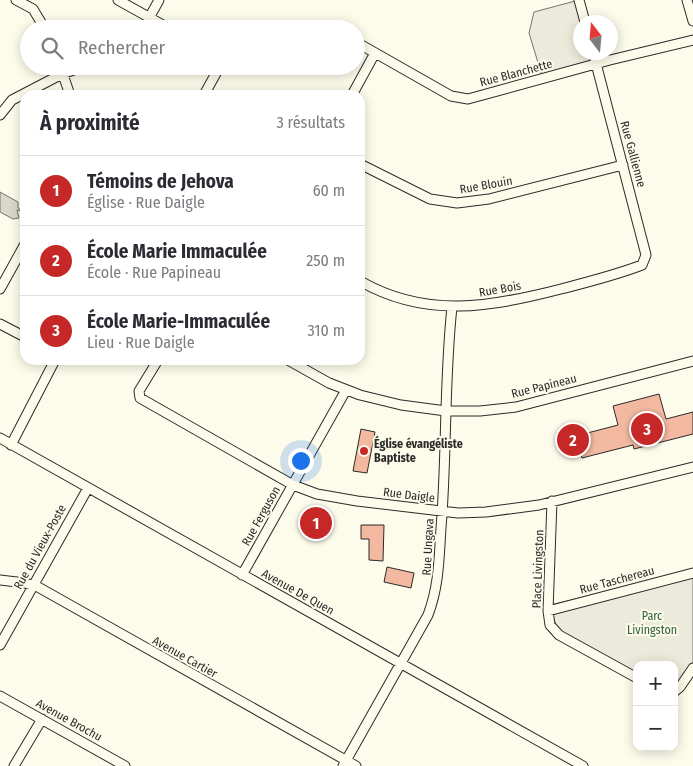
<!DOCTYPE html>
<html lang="fr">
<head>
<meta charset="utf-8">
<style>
  body { margin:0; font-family:"Fira Sans Condensed",sans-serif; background:#f7f7f7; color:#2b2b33 }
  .controls { position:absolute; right:15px; bottom:15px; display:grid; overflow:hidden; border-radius:10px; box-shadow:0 2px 12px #0003 }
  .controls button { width:45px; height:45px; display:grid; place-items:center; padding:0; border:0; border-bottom:1px solid #e1e1e2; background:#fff; color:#2b2b33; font:25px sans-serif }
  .compass { position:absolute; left:573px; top:15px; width:45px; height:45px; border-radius:50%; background:#fff; box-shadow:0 2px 12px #0003; rotate:344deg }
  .you { position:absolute; left:300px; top:460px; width:18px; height:18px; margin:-12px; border:4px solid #fff; border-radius:50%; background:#1a73e8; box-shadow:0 0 0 8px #1a73e833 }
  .badge { display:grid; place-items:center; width:32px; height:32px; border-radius:50%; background:#c62828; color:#fff; font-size:16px; font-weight:700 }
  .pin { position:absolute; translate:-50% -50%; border:2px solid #fff; box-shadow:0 1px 5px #0006 }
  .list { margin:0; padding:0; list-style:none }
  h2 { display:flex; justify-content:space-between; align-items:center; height:65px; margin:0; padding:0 20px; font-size:21px }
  h2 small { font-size:16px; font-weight:400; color:#7c7c81 }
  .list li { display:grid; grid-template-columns:32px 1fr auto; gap:15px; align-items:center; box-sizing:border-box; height:70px; padding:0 20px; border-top:1px solid #e1e1e2 }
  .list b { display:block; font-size:19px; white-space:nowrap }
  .list p { margin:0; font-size:16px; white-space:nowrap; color:#7c7c81 }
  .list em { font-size:16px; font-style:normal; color:#7c7c81 }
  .icon { flex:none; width:28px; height:28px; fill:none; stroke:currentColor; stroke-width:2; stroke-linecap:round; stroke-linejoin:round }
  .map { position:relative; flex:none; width:693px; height:766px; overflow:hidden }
  .search { position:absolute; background:#fff; box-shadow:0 2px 12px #0003; left:20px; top:20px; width:345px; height:55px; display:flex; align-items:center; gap:12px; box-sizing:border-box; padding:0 18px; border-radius:28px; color:#7c7c81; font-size:19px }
  .panel { position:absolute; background:#fff; box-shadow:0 2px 12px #0003; left:20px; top:90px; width:345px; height:275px; border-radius:15px }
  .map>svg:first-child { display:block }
  .green { fill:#ecebdb; stroke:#74746e }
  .water { fill:#d8d7c9; stroke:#74746e }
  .building { fill:#f2b8a0; stroke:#2b2b2b }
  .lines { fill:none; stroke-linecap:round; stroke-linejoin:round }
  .minor-casing { stroke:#2b2b2b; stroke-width:11 }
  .minor { stroke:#fdfbea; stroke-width:9 }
  .poi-dot { fill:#c62828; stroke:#fdfbea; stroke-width:2 }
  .labels { text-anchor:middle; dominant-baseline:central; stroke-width:4; stroke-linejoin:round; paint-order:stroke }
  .street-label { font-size:12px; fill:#2b2b2b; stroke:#fdfbea }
  .poi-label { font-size:12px; font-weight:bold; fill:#2b2b2b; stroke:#fdfbea; text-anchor:start }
  .park-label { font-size:12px; fill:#34623c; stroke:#fdfbea }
</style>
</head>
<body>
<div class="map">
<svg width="693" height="766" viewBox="0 0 693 766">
  <rect width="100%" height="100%" fill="#fdfbea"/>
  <path class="green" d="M579,0l6,22h-5v30l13,1 3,13 -53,13 -14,-46 5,-21z
    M693,571v96l-19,20v-22h-37v8l-80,-44 -7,-24z"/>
  <path class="water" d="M0,192l18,10v6l6,4 -7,-2 2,8 -6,1 -13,-7z"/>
  <path class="building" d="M659,394l7,25 27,-7v22l-59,15 -1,-4 -51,13 -6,-22 42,-11 -5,-19z
    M361,429l14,3 -8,41 -14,-2z
    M306,512l23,3 -3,19 -22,-4z
    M361,525h23l-1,36 -14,-1v-21h-8z
    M387,567l27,6 -3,15 -27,-6z"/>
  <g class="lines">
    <defs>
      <path id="minor" d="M16,0l17,9 12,20
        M118,0l52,29
        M579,0l6,22
        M687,0l6,21
        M143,29l16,-29
        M356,42l95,54 17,3 142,-39 83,-20
        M60,66l10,29
        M204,95l16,-29
        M352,95l23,-42
        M0,115l12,-15 50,-26 23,-8
        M360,164l70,35 27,4 32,-4 134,-34
        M360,281c66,38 131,26 201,8 27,-7 55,-14 81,-24l4,-10 -53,-203
        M0,289l25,-45
        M0,324l25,13
        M158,360l-19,31 1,7 153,87 24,9 40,7 101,12 28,-1 53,-7 154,-38
        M288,360l41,23 31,12 41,10 45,6h34l36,-4 177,-46
        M0,438l583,328
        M11,445l44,-85
        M552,501l-4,110 2,14 9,10 78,43
        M242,575l104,-185
        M0,580l25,3 13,4 318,179
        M548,611l145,-38
        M0,645l88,-157
        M674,692l6,-5 13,-19
        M0,696l125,70
        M14,766l28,-47
        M343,766l85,-151c11,-29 11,-56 13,-87 6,-73 3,-148 11,-221"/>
    </defs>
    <use href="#minor" class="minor-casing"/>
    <use href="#minor" class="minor"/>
  </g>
  <circle class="poi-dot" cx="364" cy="451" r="5"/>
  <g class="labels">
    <g class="street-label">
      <text transform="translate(516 73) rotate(-15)">Rue Blanchette</text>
      <text transform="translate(633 154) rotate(75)">Rue Gallienne</text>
      <text transform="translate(486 185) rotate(-10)">Rue Blouin</text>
      <text transform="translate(500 289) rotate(-10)">Rue Bois</text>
      <text transform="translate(544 386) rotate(-14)">Rue Papineau</text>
      <text transform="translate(409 495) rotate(7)">Rue Daigle</text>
      <text transform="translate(261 516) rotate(-61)">Rue Ferguson</text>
      <text transform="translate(40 547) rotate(-61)">Rue du Vieux-Poste</text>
      <text transform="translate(428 547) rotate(-87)">Rue Ungava</text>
      <text transform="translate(538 569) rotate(-88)">Place Livingston</text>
      <text transform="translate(617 580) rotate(-15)">Rue Taschereau</text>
      <text transform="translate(298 592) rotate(29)">Avenue De Quen</text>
      <text transform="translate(185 657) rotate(29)">Avenue Cartier</text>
      <text transform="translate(69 720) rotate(29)">Avenue Brochu</text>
    </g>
    <g class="poi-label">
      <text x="374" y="444">Église évangéliste<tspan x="374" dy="14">Baptiste</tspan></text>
    </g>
    <g class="park-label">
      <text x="652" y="616">Parc<tspan x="652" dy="14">Livingston</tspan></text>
    </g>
  </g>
</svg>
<div class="controls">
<button>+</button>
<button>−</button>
</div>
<svg class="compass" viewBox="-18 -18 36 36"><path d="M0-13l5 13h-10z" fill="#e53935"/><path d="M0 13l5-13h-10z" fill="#7c7c81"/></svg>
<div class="you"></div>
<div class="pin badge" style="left:316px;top:523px">1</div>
<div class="pin badge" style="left:573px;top:440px">2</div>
<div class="pin badge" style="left:647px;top:429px">3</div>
<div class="search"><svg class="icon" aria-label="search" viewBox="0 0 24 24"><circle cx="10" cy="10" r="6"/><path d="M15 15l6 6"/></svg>Rechercher</div>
<section class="panel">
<h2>À proximité<small>3 résultats</small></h2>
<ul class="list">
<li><span class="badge">1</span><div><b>Témoins de Jehova</b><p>Église · Rue Daigle</p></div><em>60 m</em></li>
<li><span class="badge">2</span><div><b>École Marie Immaculée</b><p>École · Rue Papineau</p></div><em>250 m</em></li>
<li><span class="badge">3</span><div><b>École Marie-Immaculée</b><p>Lieu · Rue Daigle</p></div><em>310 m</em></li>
</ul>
</section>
</div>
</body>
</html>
